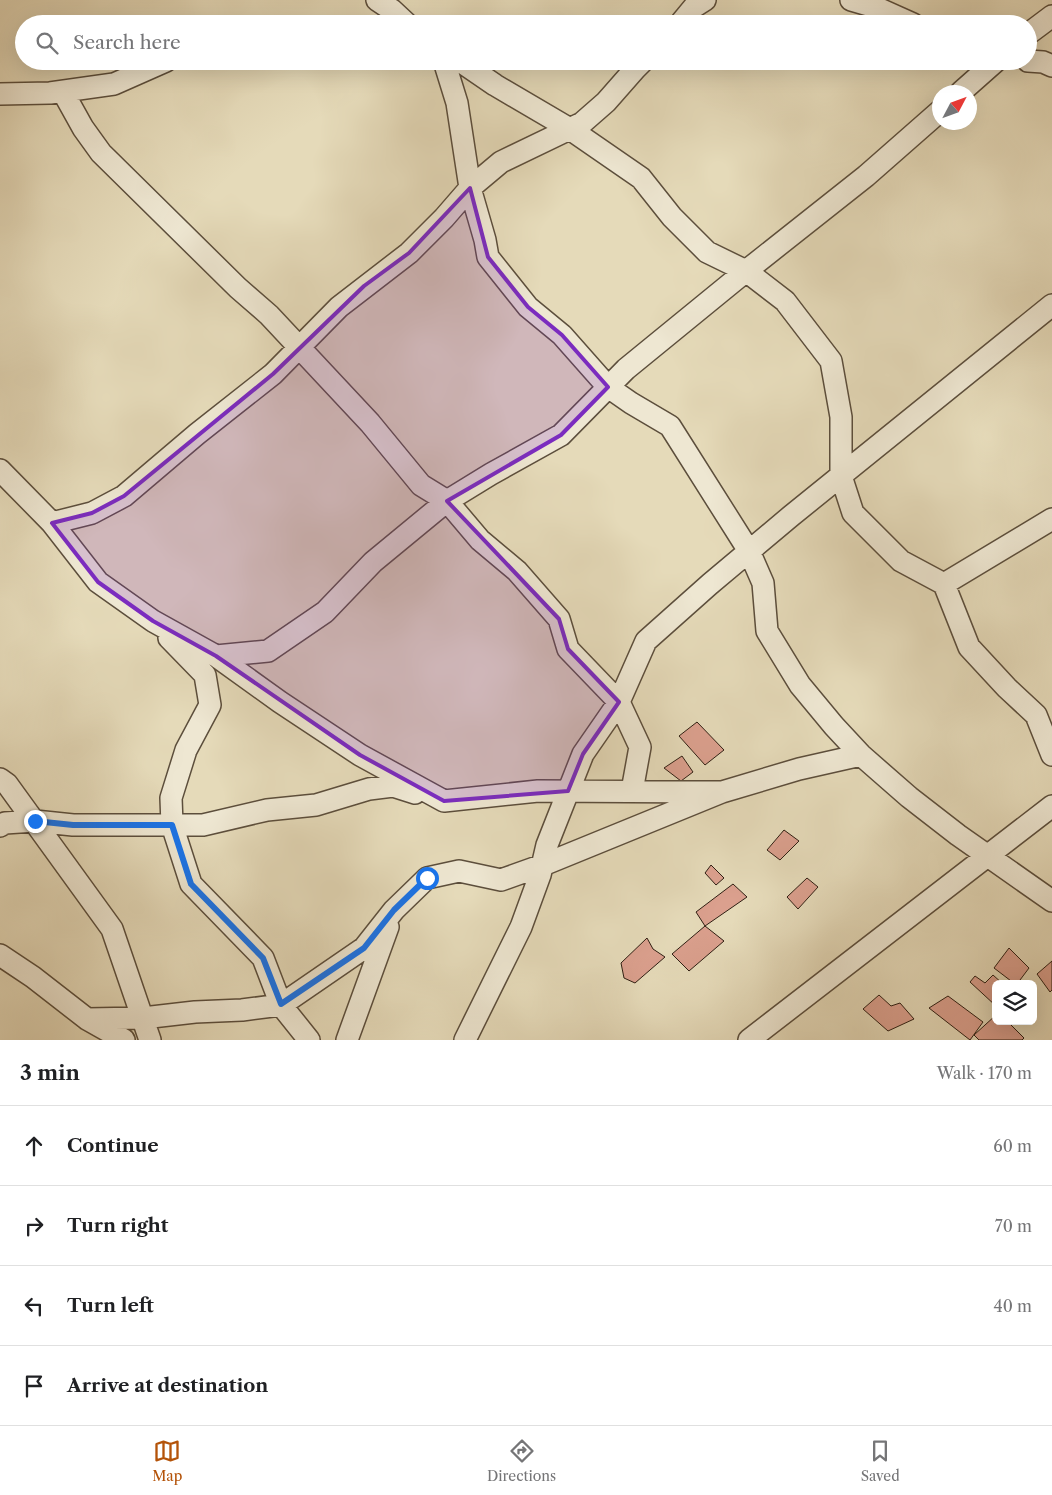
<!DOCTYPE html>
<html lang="en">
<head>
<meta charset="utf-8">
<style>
  body { margin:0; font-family:"Libre Caslon Text",serif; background:#f6f6f6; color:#202124 }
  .controls { position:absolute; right:15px; bottom:15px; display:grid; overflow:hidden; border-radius:8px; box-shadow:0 5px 20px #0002 }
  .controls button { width:45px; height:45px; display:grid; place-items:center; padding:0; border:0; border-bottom:1px solid #e0e0e0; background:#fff; color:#202124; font:25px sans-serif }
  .compass { position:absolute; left:932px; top:85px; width:45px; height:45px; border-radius:50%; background:#fff; box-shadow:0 5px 20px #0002; rotate:49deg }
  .stop { position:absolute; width:15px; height:15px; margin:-11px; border:4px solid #1a73e8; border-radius:50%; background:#fff }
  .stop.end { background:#1a73e8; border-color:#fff; box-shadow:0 1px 5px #0008 }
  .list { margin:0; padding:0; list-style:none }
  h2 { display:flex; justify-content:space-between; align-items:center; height:65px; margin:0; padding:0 20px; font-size:21px }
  h2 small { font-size:16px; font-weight:400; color:#757577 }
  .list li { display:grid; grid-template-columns:32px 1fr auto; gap:15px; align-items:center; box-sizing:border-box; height:80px; padding:0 20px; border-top:1px solid #e0e0e0 }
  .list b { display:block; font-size:19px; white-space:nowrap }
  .list em { font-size:16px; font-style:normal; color:#757577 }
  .icon { flex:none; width:28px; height:28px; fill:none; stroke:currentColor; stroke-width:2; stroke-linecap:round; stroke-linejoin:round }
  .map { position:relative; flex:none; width:1052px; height:1040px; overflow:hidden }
  .search { position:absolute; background:#fff; box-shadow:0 5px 20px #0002; left:15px; right:15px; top:15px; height:55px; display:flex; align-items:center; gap:12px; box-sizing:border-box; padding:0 18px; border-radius:28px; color:#757577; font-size:19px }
  .sheet { height:385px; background:#fff }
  nav { display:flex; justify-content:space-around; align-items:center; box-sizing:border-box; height:70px; border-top:1px solid #e0e0e0; background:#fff; font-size:14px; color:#757577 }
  nav a { display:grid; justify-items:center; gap:2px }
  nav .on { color:#b45309 }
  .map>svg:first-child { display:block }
  .building { fill:#dba08e; stroke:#2f1f13 }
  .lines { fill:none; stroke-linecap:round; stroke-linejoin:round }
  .minor-casing { stroke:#5c4e3c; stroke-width:24 }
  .minor { stroke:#eee7d2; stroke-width:21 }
  .route { stroke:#1a73e8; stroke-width:6 }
  .marked { fill:#7b2cbf; fill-opacity:0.2; stroke:#7b2cbf; stroke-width:4; stroke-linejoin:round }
</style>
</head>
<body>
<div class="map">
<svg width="1052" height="1040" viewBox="0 0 1052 1040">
  <rect width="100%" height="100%" fill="#e5dab9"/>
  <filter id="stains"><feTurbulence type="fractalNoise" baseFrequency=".004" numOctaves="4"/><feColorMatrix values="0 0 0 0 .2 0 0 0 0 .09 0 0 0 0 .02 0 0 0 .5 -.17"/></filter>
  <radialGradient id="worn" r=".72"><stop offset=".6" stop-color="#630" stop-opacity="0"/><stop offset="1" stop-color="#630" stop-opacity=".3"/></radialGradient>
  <path class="building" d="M697,722l27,28 -19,15 -26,-29z
    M682,756l11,16 -12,9 -17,-13z
    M784,830l15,11 -19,19 -13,-10z
    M711,865l13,13 -8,7 -11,-12z
    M807,878l11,9 -20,22 -11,-12z
    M733,884l14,13 -42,29 -9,-14z
    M705,926l19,15 -35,30 -17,-17z
    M647,938l6,11 12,8 -30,26 -11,-5 -3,-15z
    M1009,948l20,20 -12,16h-2l-21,-16z
    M1052,961v29l-2,2 -13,-18z
    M993,975l10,9h-7v22l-26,-24 5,-6 10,7z
    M879,995l12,11 9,-3 14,16 -26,12 -25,-22z
    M948,996l35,26 -13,18 -41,-32z
    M996,1015v6h11l17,17 -2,2h-43l-5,-5z"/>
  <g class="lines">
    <defs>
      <path id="minor" d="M377,0l15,10 15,14
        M851,0l24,7 38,17
        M680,24l14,-17 11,-7
        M1028,34l24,-18
        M444,61l13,42 13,85 15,52 3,17 40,50 34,28 46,52 23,16 39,23 79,125 14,32 4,48 33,54 34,41 27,29 48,42 49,38 94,66
        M460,61l35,24 75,44 71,49 31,39 35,35 39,19 39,30 46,60 10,56v59l12,37 48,48 43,23 25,63 38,41 29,27 16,40
        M1028,61l15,1 9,4
        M63,92l20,36 18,25 137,135 31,27 101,108 51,62 26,16 33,39 37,31 42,48 9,30 51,53 21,45 -8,44
        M961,92l35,-31
        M0,94l50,-1 64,-9 52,-23
        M0,470l52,53 46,59 55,39 63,35 52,-5 57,-39 48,-50 74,-61 44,-27 70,-39 65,-66 120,-98 120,-95 74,-65
        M52,523l40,-10 32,-17 73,-62 76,-60 66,-67 70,-54 35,-35 26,-30 31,-26 81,-39 24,-21 29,-33 8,-8
        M944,584l108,-65
        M169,638l36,37 5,30 -24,45 -15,48 1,27 19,59 72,74 18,47 28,35
        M216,656l64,46 80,53 84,46 94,-10 184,1 77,-23 62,-14
        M0,779l7,5 105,145 38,111
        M0,826l5,-3 30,-2 38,4h130l64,-15 49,-5 53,-16 24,-3 22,7
        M0,955l33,22 54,42 37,21
        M87,1019l56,-1 52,-6 47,-2 39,-5 83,-57 30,-38 33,-32 32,-7 42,9 42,-15 179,-73
        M347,1040l41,-113
        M465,1040l56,-113 19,-52 7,-30 36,-91 36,-52 27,-61 64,-57 81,-68 261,-211
        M749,1040l303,-234"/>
    </defs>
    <use href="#minor" class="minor-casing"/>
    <use href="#minor" class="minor"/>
  </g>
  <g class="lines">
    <path class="route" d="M35,821l38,4h99l19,59 72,74 18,46 83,-56 30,-38 33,-32"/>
  </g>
  <path class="marked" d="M470,188l18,69 40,50 34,28 46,52 -47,48 -114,66 112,118 9,30 51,53 -36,52 -15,37 -124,10 -84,-46 -144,-99 -63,-35 -55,-39 -46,-59 40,-10 32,-17 149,-122 91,-88 45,-33z"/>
  <rect width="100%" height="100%" filter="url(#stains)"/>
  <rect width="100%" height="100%" fill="url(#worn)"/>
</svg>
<div class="controls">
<button><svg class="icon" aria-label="layers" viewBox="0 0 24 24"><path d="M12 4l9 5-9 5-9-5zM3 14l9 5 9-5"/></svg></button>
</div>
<svg class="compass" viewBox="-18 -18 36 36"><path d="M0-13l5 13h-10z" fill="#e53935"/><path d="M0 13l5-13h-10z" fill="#757577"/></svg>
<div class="stop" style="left:427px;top:878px"></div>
<div class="stop end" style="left:35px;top:821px"></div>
<div class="search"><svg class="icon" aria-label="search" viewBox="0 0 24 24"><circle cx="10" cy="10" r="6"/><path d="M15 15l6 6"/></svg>Search here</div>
</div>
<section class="sheet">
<h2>3 min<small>Walk · 170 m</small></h2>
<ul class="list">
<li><svg class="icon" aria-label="ahead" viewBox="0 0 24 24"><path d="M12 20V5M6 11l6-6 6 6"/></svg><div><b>Continue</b></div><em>60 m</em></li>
<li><svg class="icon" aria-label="right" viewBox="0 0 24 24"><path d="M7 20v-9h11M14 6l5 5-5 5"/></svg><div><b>Turn right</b></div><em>70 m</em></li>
<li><svg class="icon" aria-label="left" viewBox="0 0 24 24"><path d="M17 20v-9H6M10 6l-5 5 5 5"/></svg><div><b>Turn left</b></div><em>40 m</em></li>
<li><svg class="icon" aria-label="arrive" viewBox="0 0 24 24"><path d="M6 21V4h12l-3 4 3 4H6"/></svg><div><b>Arrive at destination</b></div></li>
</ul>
</section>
<nav>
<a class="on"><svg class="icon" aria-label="map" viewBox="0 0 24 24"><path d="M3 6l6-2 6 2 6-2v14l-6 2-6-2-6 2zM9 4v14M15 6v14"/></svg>Map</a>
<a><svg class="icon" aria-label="directions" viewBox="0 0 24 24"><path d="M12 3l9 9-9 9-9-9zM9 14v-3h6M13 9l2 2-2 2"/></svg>Directions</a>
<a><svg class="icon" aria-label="saved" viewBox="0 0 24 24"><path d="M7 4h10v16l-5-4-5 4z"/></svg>Saved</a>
</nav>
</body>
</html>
